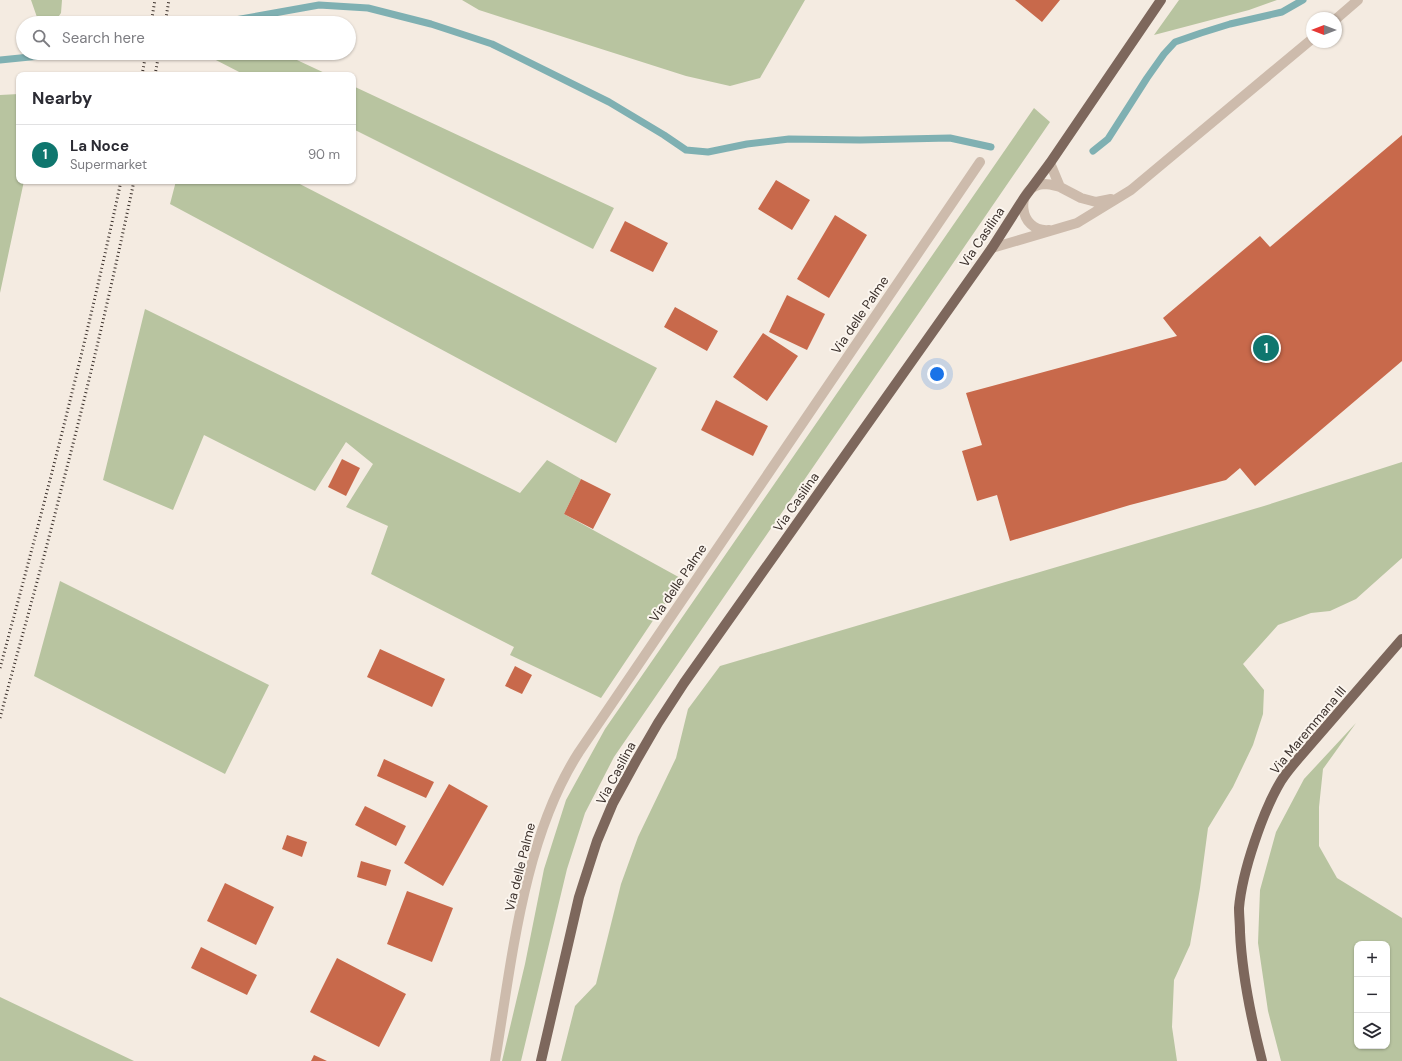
<!DOCTYPE html>
<html lang="en">
<head>
<meta charset="utf-8">
<style>
  body { margin:0; font-family:"DM Sans",sans-serif; background:#f2f2f3; color:#2b2b33 }
  .controls { position:absolute; right:12px; bottom:12px; display:grid; overflow:hidden; border-radius:8px; box-shadow:0 1px 3px #0004 }
  .controls button { width:36px; height:36px; display:grid; place-items:center; padding:0; border:0; border-bottom:1px solid #e1e1e2; background:#fff; color:#2b2b33; font:20px sans-serif }
  .compass { position:absolute; left:1306px; top:12px; width:36px; height:36px; border-radius:50%; background:#fff; box-shadow:0 1px 3px #0004; rotate:270deg }
  .you { position:absolute; left:937px; top:374px; width:14px; height:14px; margin:-10px; border:3px solid #fff; border-radius:50%; background:#1a73e8; box-shadow:0 0 0 6px #1a73e833 }
  .badge { display:grid; place-items:center; width:26px; height:26px; border-radius:50%; background:#0f766e; color:#fff; font-size:13px; font-weight:700 }
  .pin { position:absolute; translate:-50% -50%; border:2px solid #fff; box-shadow:0 1px 4px #0006 }
  .list { margin:0; padding:0; list-style:none }
  h2 { display:flex; justify-content:space-between; align-items:center; height:52px; margin:0; padding:0 16px; font-size:17px }
  h2 small { font-size:13px; font-weight:400; color:#7c7c81 }
  .list li { display:grid; grid-template-columns:26px 1fr auto; gap:12px; align-items:center; box-sizing:border-box; height:60px; padding:0 16px; border-top:1px solid #e1e1e2 }
  .list b { display:block; font-size:15px; white-space:nowrap }
  .list p { margin:0; font-size:13px; white-space:nowrap; color:#7c7c81 }
  .list em { font-size:13px; font-style:normal; color:#7c7c81 }
  .icon { flex:none; width:22px; height:22px; fill:none; stroke:currentColor; stroke-width:2; stroke-linecap:round; stroke-linejoin:round }
  .map { position:relative; flex:none; width:1402px; height:1061px; overflow:hidden }
  .search { position:absolute; background:#fff; box-shadow:0 1px 3px #0004; left:16px; top:16px; width:340px; height:44px; display:flex; align-items:center; gap:10px; box-sizing:border-box; padding:0 14px; border-radius:22px; color:#7c7c81; font-size:15px }
  .panel { position:absolute; background:#fff; box-shadow:0 1px 3px #0004; left:16px; top:72px; width:340px; height:112px; border-radius:8px }
  .map>svg:first-child { display:block }
  .green { fill:#b8c4a0; fill-rule:evenodd }
  .lines { fill:none; stroke-linecap:round; stroke-linejoin:round }
  .stream { stroke:#7fb0b2; stroke-width:7 }
  .building { fill:#c8694b }
  .minor { stroke:#cdbbac; stroke-width:10 }
  .primary { stroke:#7d675c; stroke-width:10 }
  .rail { stroke:#3b302b; stroke-width:3; stroke-dasharray:1 3; stroke-linecap:butt }
  .labels { text-anchor:middle; dominant-baseline:central; stroke-width:4; stroke-linejoin:round; paint-order:stroke }
  .street-label { font-size:13px; fill:#3b302b; stroke:#fbf5ee }
</style>
</head>
<body>
<div class="map">
<svg width="1402" height="1061" viewBox="0 0 1402 1061">
  <rect width="100%" height="100%" fill="#f4ebe1"/>
  <path class="green" d="M31,0h31l-1,13 -7,10h-15z
    M462,0h343l-45,78 -30,8 -44,-10 -207,-66z
    M1179,0h98l-28,10 -95,25z
    M220,53h62l47,22h-84l-35,-18z
    M353,86l261,122 -21,41 -240,-120z
    M19,94v87h5l-24,112v-198z
    M1034,108l16,14 -436,635 -29,56 -18,56 -46,192h-19l23,-97 19,-95 22,-69 39,-71z
    M176,181h118l363,187 -41,75 -446,-239z
    M145,309l375,184 27,-33 34,19 -17,35 120,66 -30,39 -53,79 -91,-43 4,-8 -143,-73 17,-48 -42,-19 27,-43 -27,-22 -31,49 -111,-56 -31,75 -70,-30z
    M1402,462v96l-46,41 -26,12 -19,2 -33,12 -35,39 21,26 -1,24 -10,31 -20,42 -25,41 -8,60 -10,57 -16,35 -2,47 5,34h-616l14,-55 21,-22 25,-100 17,-47 38,-79 12,-49 32,-43 544,-160z
    M60,581l209,104 -44,89 -191,-98z
    M1356,723l-33,46 -4,38v39l18,32 65,40v143h-121l-13,-50 -10,-68 2,-53 16,-58 28,-53zM1357,944h30v102h-30z
    M0,997l134,64h-134z"/>
  <g class="lines">
    <path class="stream" d="M218,23l101,-18 49,3 63,16 61,20 117,58 55,33 22,15 22,2 39,-8 42,-5 71,1 90,-2 41,9
      M0,60l70,-7
      M1093,151l15,-12 39,-61 17,-24 11,-12 26,-9 29,-9 52,-12 21,-12"/>
  </g>
  <path class="building" d="M1015,0h45l-18,22z
    M1402,135v226l-147,125 -15,-18 -14,12 -96,25 -120,36 -13,-46 -20,6 -15,-50 20,-6 -16,-52 211,-57 -14,-18 97,-82 10,11z
    M776,180l34,20 -18,30 -34,-21z
    M835,215l32,20 -38,63 -32,-19z
    M625,221l43,22 -15,29 -43,-21z
    M787,295l38,19 -18,36 -38,-18z
    M675,307l43,24 -11,20 -43,-24z
    M763,333l35,23 -31,45 -34,-24z
    M716,400l52,26 -15,30 -52,-26z
    M342,459l18,9 -14,28 -18,-9z
    M581,479l30,15 -18,35 -29,-15z
    M380,649l65,30 -13,28 -65,-30z
    M515,666l17,9 -10,19 -17,-8z
    M384,759l50,23 -8,16 -49,-22z
    M449,784l39,22 -45,80 -39,-23z
    M365,806l41,20 -10,20 -41,-21z
    M287,835l20,7 -5,15 -20,-8z
    M361,861l30,9 -5,16 -29,-9z
    M225,883l49,24 -18,38 -49,-24z
    M407,891l46,17 -21,54 -45,-18z
    M201,947l56,28 -10,20 -56,-27z
    M337,958l69,36 -27,53 -69,-35z
    M314,1055l13,6h-16z"/>
  <g class="lines">
    <path class="minor" d="M1336,19l22,-19
      M1050,163l10,24 21,11 15,4 15,-3
      M1049,230c-31,3 -36,-45 -4,-46 5,0 11,2 15,3
      M992,248l85,-25 54,-33 181,-151
      M495,1061c17,-101 28,-222 84,-309l401,-590"/>
    <path class="primary" d="M541,1061l38,-164 18,-56 16,-38 23,-42 22,-38 26,-40 308,-435 32,-50 26,-35 111,-163
      M1262,1061c-11,-43 -20,-85 -22,-129 0,-8 -1,-16 -1,-24 3,-36 24,-97 42,-127 5,-8 11,-15 17,-22l104,-120"/>
    <path class="rail" d="M151,23l4,-23
      M165,23l4,-23
      M142,75l4,-22
      M155,75l4,-22
      M0,668c44,-162 86,-323 121,-487
      M0,718c20,-76 42,-151 61,-228 27,-102 51,-205 73,-309"/>
  </g>
  <g class="labels">
    <g class="street-label">
      <text transform="translate(982 237) rotate(-56)">Via Casilina</text>
      <text transform="translate(860 315) rotate(-56)">Via delle Palme</text>
      <text transform="translate(796 502) rotate(-55)">Via Casilina</text>
      <text transform="translate(678 583) rotate(-56)">Via delle Palme</text>
      <text transform="translate(1308 730) rotate(-50)">Via Maremmana III</text>
      <text transform="translate(616 773) rotate(-62)">Via Casilina</text>
      <text transform="translate(520 867) rotate(-76)">Via delle Palme</text>
    </g>
  </g>
</svg>
<div class="controls">
<button>+</button>
<button>−</button>
<button><svg class="icon" aria-label="layers" viewBox="0 0 24 24"><path d="M12 4l9 5-9 5-9-5zM3 14l9 5 9-5"/></svg></button>
</div>
<svg class="compass" viewBox="-18 -18 36 36"><path d="M0-13l5 13h-10z" fill="#e53935"/><path d="M0 13l5-13h-10z" fill="#7c7c81"/></svg>
<div class="you"></div>
<div class="pin badge" style="left:1266px;top:348px">1</div>
<div class="search"><svg class="icon" aria-label="search" viewBox="0 0 24 24"><circle cx="10" cy="10" r="6"/><path d="M15 15l6 6"/></svg>Search here</div>
<section class="panel">
<h2>Nearby<small></small></h2>
<ul class="list">
<li><span class="badge">1</span><div><b>La Noce</b><p>Supermarket</p></div><em>90 m</em></li>
</ul>
</section>
</div>
</body>
</html>
